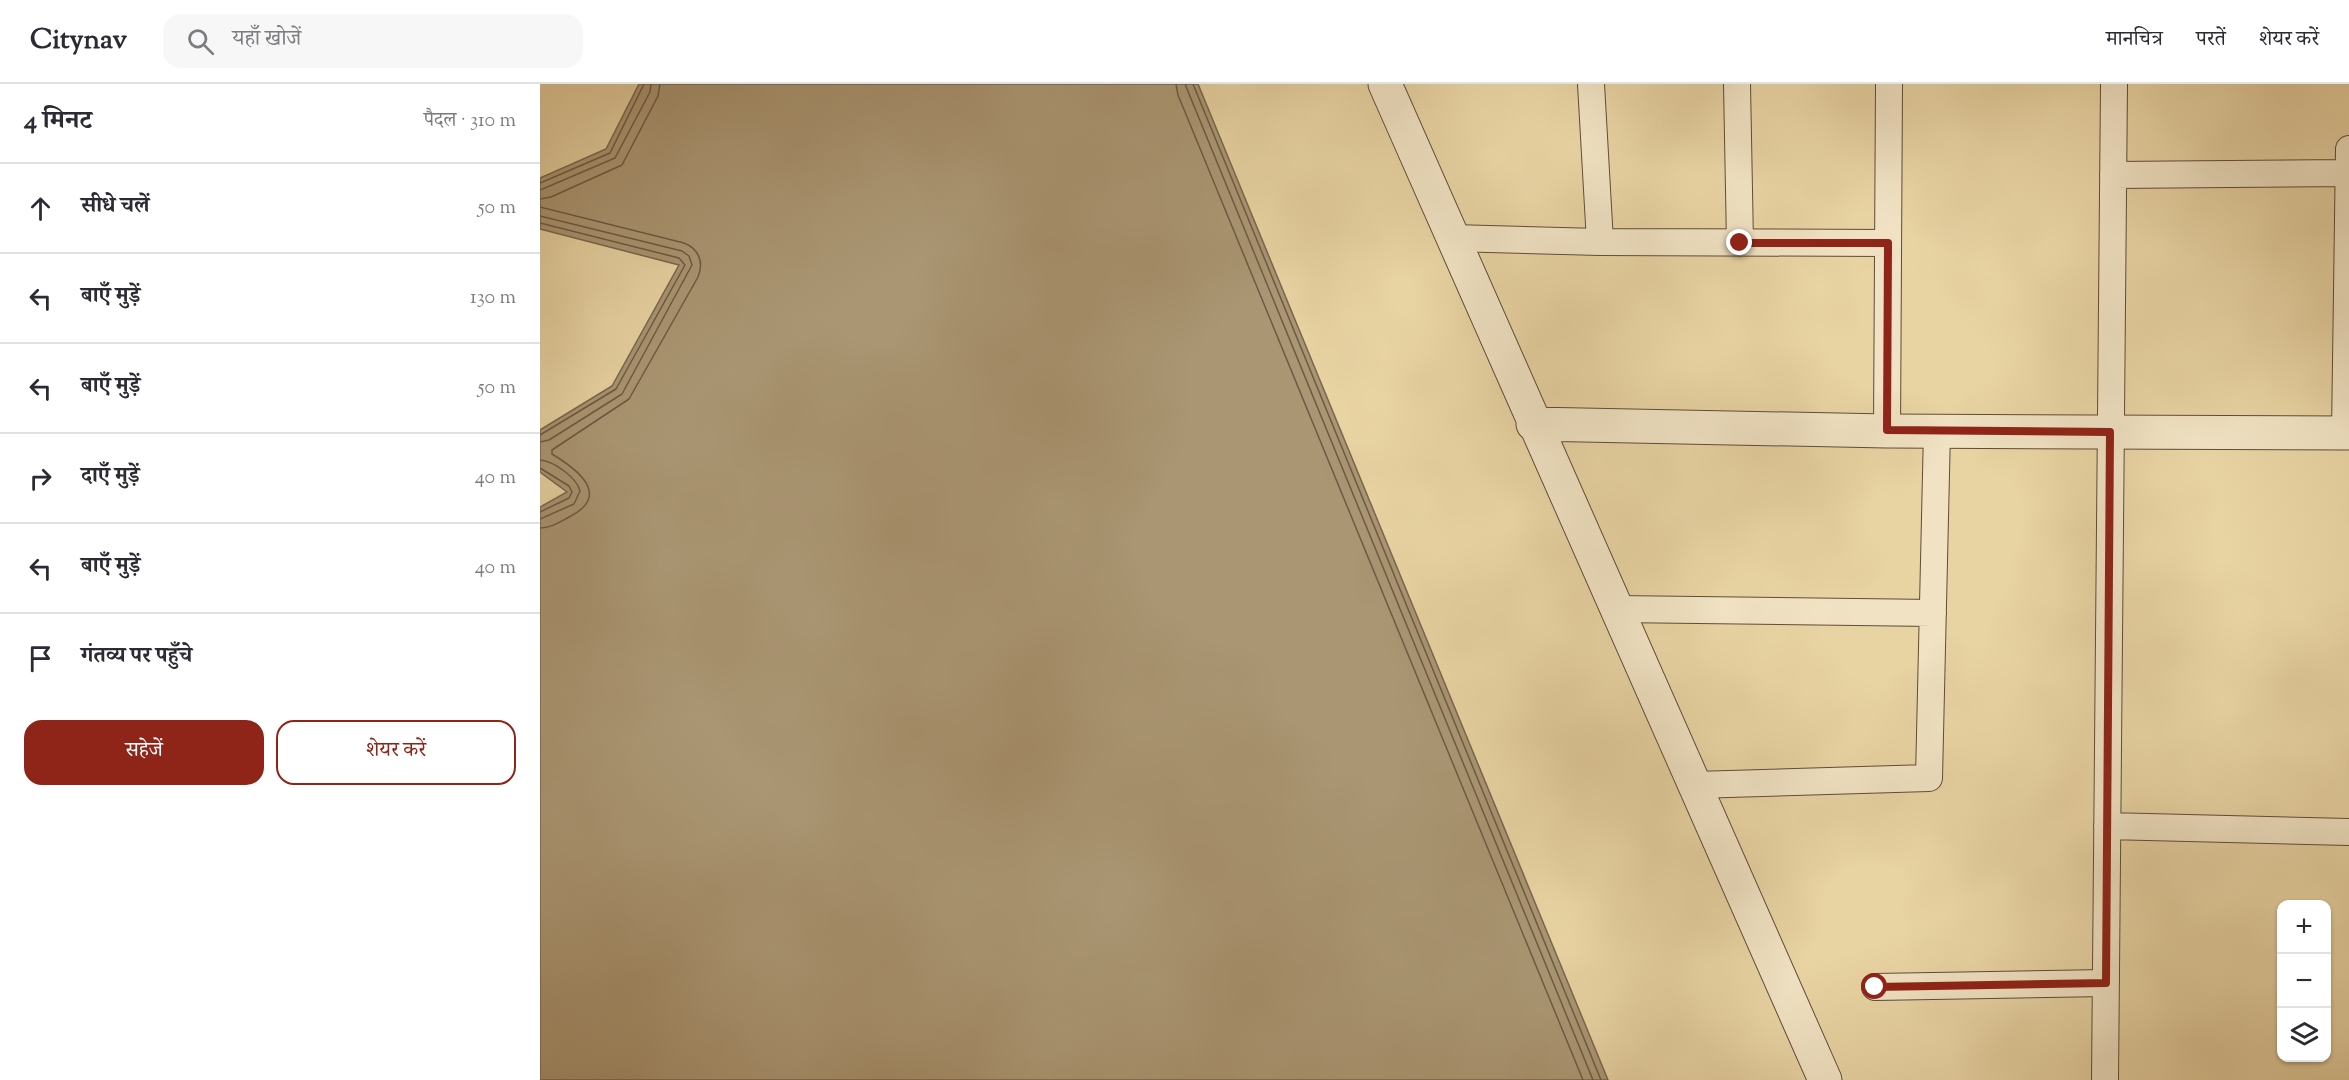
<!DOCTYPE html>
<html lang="hi">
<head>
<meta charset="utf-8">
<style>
  body { margin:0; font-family:"Sorts Mill Goudy","Noto Serif Devanagari",serif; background:#f7f7f7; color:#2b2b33 }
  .controls { position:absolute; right:18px; bottom:18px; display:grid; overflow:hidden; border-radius:12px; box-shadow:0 2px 4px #0004 }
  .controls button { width:54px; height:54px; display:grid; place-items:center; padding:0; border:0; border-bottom:2px solid #e1e1e2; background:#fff; color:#2b2b33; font:30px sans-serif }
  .stop { position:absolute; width:18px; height:18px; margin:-14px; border:4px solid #8f2418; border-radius:50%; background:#fff }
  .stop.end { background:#8f2418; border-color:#fff; box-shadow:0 2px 6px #0008 }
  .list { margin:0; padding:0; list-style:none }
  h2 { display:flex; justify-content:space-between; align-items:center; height:78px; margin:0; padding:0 24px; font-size:26px }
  h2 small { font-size:20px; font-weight:400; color:#7c7c81 }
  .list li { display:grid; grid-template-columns:39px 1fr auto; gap:18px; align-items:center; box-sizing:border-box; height:90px; padding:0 24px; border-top:2px solid #e1e1e2 }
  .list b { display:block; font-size:22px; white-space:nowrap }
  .list em { font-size:20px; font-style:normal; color:#7c7c81 }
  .actions { display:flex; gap:12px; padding:18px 24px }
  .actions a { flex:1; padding:14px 0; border:2px solid #8f2418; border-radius:18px; text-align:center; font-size:21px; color:#8f2418 }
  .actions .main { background:#8f2418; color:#fff }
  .icon { flex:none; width:33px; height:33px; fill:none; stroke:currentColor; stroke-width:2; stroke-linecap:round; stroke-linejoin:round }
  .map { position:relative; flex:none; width:1809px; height:996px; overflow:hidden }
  header { display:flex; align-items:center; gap:36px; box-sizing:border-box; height:84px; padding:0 30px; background:#fff; border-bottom:2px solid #e1e1e2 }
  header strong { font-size:28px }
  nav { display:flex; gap:33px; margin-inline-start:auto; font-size:21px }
  .search { width:420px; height:54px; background:#f7f7f7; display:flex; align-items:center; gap:15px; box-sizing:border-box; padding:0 21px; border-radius:18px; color:#7c7c81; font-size:22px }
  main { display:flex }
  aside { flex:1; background:#fff }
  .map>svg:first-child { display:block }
  .water { fill:#aa9673; stroke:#7a664e; stroke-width:1.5 }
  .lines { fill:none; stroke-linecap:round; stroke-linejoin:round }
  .shore { stroke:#6e5a44; stroke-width:1.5 }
  .minor-casing { stroke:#5f4c39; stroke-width:28 }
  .tertiary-casing { stroke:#5f4c39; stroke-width:35 }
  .minor { stroke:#f0e2c3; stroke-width:26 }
  .tertiary { stroke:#f0e2c3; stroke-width:33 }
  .route { stroke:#8f2418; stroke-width:8 }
</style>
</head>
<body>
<header>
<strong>Citynav</strong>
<div class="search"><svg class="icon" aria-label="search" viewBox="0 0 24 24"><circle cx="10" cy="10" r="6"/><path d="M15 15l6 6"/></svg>यहाँ खोजें</div>
<nav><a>मानचित्र</a><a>परतें</a><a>शेयर करें</a></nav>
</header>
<main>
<aside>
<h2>4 मिनट<small>पैदल · 310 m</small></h2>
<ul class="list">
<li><svg class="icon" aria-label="ahead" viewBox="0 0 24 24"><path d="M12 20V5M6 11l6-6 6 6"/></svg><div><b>सीधे चलें</b></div><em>50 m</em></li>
<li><svg class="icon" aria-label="left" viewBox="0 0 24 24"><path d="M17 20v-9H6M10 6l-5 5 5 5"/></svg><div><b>बाएँ मुड़ें</b></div><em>130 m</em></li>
<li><svg class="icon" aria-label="left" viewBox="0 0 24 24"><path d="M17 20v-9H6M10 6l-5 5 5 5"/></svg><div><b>बाएँ मुड़ें</b></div><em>50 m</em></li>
<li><svg class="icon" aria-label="right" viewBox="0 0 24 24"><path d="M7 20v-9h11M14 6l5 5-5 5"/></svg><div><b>दाएँ मुड़ें</b></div><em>40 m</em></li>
<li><svg class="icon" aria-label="left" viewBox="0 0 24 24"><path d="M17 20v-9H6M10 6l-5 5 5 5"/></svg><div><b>बाएँ मुड़ें</b></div><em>40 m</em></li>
<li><svg class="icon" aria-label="arrive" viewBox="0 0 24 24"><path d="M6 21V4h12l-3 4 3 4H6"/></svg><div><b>गंतव्य पर पहुँचे</b></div></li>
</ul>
<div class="actions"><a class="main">सहेजें</a><a>शेयर करें</a></div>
</aside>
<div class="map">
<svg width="1809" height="996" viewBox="0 0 1809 996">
  <rect width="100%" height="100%" fill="#e8d3a3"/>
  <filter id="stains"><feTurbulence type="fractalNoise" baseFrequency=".00333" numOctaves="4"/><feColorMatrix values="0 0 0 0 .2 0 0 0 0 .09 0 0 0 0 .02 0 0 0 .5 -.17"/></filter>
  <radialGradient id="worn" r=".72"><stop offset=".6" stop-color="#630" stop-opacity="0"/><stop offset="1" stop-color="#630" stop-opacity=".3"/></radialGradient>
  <path class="water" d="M99,0h559l410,996h-1068v-573l27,-15 -27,-20v-42l72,-44 67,-121 -139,-36v-51l66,-29z"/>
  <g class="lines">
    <path class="shore" d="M636,0l2,11 405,985
      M645,0l408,996
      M653,0l408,996
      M0,99l70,-30 34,-69
      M0,106l75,-32 35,-66 1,-8
      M0,115l11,-2 71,-32 36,-69 2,-12
      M0,123l144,36c15,6 20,19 14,34l-69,122 -77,51v4c23,14 60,40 19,62 -10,5 -19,12 -31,12
      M0,132l142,35 7,5 3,9 -70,129 -73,46 -9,2
      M0,139l139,35 6,7 -69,124 -76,46
      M0,376c14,1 37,18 40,31l-6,13 -34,15
      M0,384l29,18 3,6 -3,6 -29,14"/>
    <defs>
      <path id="minor" d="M1051,0l9,158
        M1197,0l3,159
        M1573,91l236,-2
        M912,154l148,4 288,1
        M1347,347l2,-347
        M1805,349l4,-284
        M1075,525l318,4
        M1154,701l235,-7 8,-347
        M1567,742l242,6
        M1335,903l231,-4
        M1565,996l9,-996"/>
      <path id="tertiary" d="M845,0l440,996
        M993,340l354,7 462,2"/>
    </defs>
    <use href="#minor" class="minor-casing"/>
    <use href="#tertiary" class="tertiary-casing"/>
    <use href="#minor" class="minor"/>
    <use href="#tertiary" class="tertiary"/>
  </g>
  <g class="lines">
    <path class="route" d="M1200,159h148l-1,187 223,2 -4,551 -231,4"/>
  </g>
  <rect width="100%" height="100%" filter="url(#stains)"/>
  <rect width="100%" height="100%" fill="url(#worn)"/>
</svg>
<div class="controls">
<button>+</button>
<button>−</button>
<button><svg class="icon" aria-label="layers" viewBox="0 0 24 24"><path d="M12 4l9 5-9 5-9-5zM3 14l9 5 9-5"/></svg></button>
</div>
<div class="stop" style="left:1335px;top:903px"></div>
<div class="stop end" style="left:1200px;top:159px"></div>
</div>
</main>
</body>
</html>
